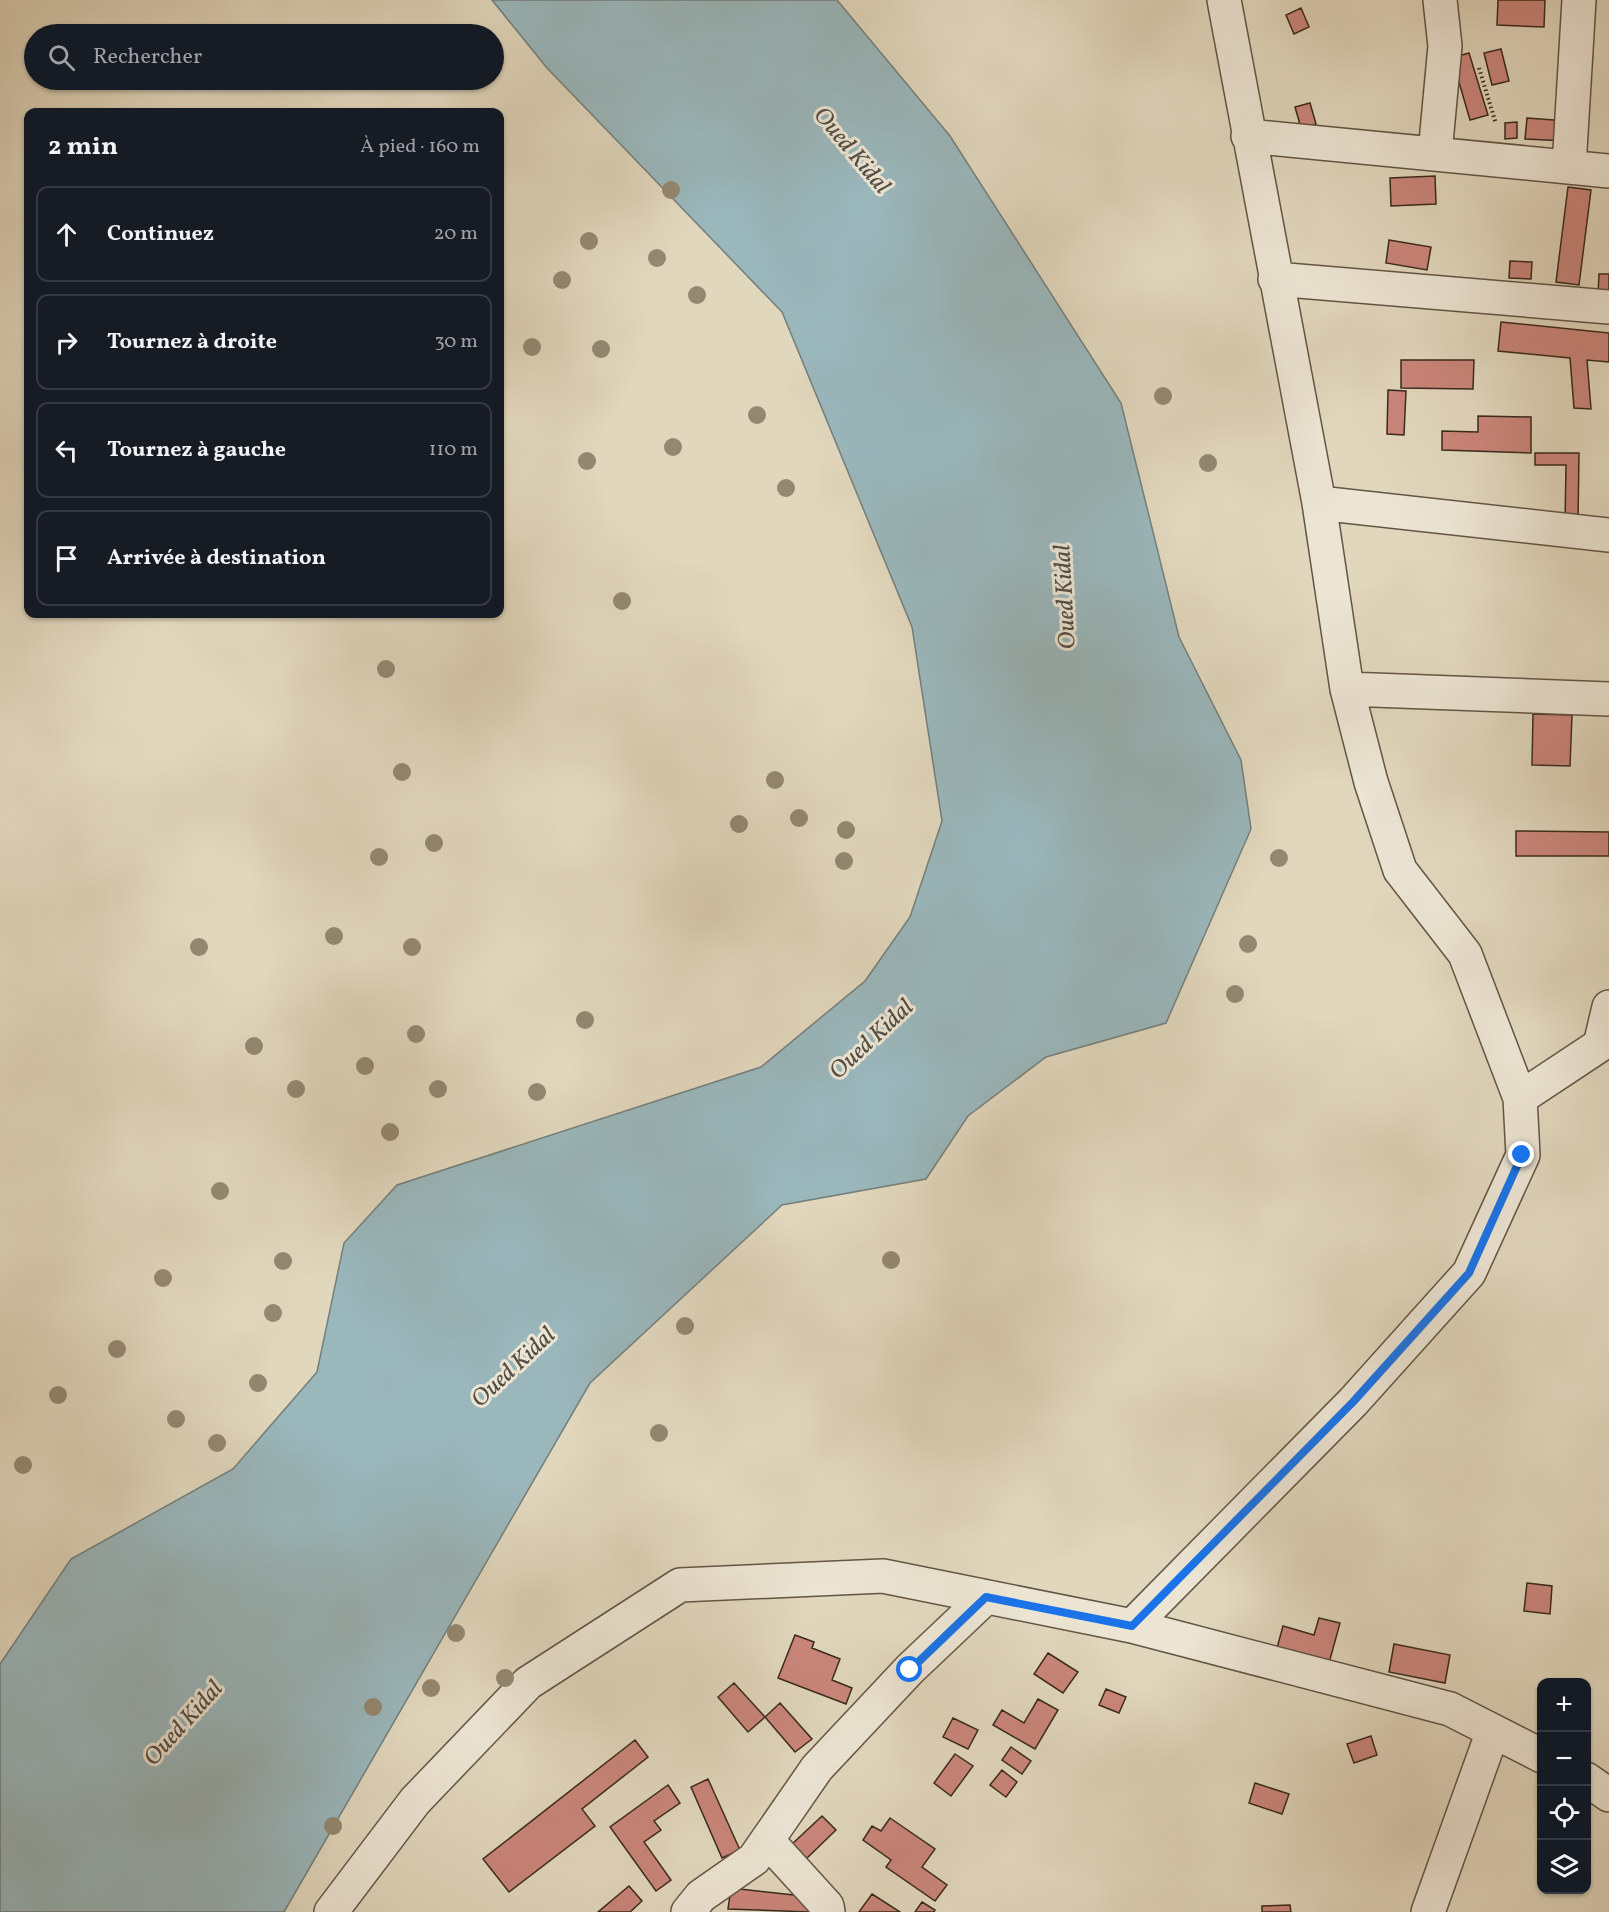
<!DOCTYPE html>
<html lang="fr">
<head>
<meta charset="utf-8">
<style>
  body { margin:0; font-family:Vollkorn,serif; background:#242831; color:#f1f3f6 }
  .controls { position:absolute; right:18px; bottom:18px; display:grid; overflow:hidden; border-radius:12px; box-shadow:0 2px 4px #0004 }
  .controls button { width:54px; height:54px; display:grid; place-items:center; padding:0; border:0; border-bottom:2px solid #363941; background:#171b24; color:#f1f3f6; font:30px sans-serif }
  .stop { position:absolute; width:18px; height:18px; margin:-14px; border:4px solid #1a73e8; border-radius:50%; background:#fff }
  .stop.end { background:#1a73e8; border-color:#fff; box-shadow:0 2px 6px #0008 }
  .list { margin:0; padding:0; list-style:none }
  h2 { display:flex; justify-content:space-between; align-items:center; height:78px; margin:0; padding:0 24px; font-size:26px }
  h2 small { font-size:20px; font-weight:400; color:#9ea1a6 }
  .list li { display:grid; grid-template-columns:39px 1fr auto; gap:18px; align-items:center; box-sizing:border-box; height:96px; margin:0 12px 12px; padding:0 12px; border:2px solid #363941; border-radius:12px }
  .list b { display:block; font-size:22px; white-space:nowrap }
  .list em { font-size:20px; font-style:normal; color:#9ea1a6 }
  .icon { flex:none; width:33px; height:33px; fill:none; stroke:currentColor; stroke-width:2; stroke-linecap:round; stroke-linejoin:round }
  .map { position:relative; flex:none; width:1609px; height:1912px; overflow:hidden }
  .search { position:absolute; background:#171b24; box-shadow:0 2px 4px #0004; left:24px; top:24px; width:480px; height:66px; display:flex; align-items:center; gap:15px; box-sizing:border-box; padding:0 21px; border-radius:33px; color:#9ea1a6; font-size:22px }
  .panel { position:absolute; background:#171b24; box-shadow:0 2px 4px #0004; left:24px; top:108px; width:480px; height:510px; border-radius:12px }
  .map>svg:first-child { display:block }
  .water { fill:#9ab7bc; stroke:#747f7c; stroke-width:1.5 }
  .building { fill:#ca867b; stroke:#3a2a1c; stroke-width:1.5 }
  .lines { fill:none; stroke-linecap:round; stroke-linejoin:round }
  .minor-casing { stroke:#645544; stroke-width:36 }
  .path { stroke:#3a2a1c; stroke-width:4; stroke-dasharray:1.5 3; stroke-linecap:butt }
  .minor { stroke:#ece5d4; stroke-width:33 }
  .tree { fill:#938871 }
  .route { stroke:#1a73e8; stroke-width:8 }
  .labels { text-anchor:middle; dominant-baseline:central; stroke-width:6; stroke-linejoin:round; paint-order:stroke }
  .water-label { font-size:24px; font-style:italic; fill:#524d44; stroke:#ece5d4 }
</style>
</head>
<body>
<div class="map">
<svg width="1609" height="1912" viewBox="0 0 1609 1912">
  <rect width="100%" height="100%" fill="#e1d7bd"/>
  <filter id="stains"><feTurbulence type="fractalNoise" baseFrequency=".00333" numOctaves="4"/><feColorMatrix values="0 0 0 0 .2 0 0 0 0 .09 0 0 0 0 .02 0 0 0 .5 -.17"/></filter>
  <radialGradient id="worn" r=".72"><stop offset=".6" stop-color="#630" stop-opacity="0"/><stop offset="1" stop-color="#630" stop-opacity=".3"/></radialGradient>
  <path class="water" d="M492,0h345l113,136 171,267 58,234 62,123 10,69 -85,194 -120,34 -78,59 -42,63 -144,26 -192,178 -306,529h-284v-248l71,-105 162,-90 84,-97 27,-129 53,-58 364,-118 104,-86 45,-64 32,-96 -30,-194 -130,-315 -235,-244z"/>
  <path class="building" d="M1498,0h47l-1,27 -47,-2z
    M1301,8l8,19 -15,7 -8,-19z
    M1501,49l8,32 -17,4 -8,-32z
    M1469,53l19,62 -18,5 -18,-62z
    M1310,103l6,21 -15,4 -6,-21z
    M1527,118l40,3 -1,20 -41,-2z
    M1517,122v16l-12,1v-16z
    M1435,176l1,28 -45,2 -1,-28z
    M1568,187l23,3 -12,95 -23,-3z
    M1389,240l42,7 -4,23 -41,-7z
    M1510,261l22,1 -1,17 -22,-1z
    M1599,274h10v21h-11z
    M1501,322l108,11v29l-22,-2 4,49 -17,-1 -4,-50 -72,-7z
    M1401,360h73l-1,29 -72,-1z
    M1388,390l18,1 -2,44 -17,-1z
    M1478,416l53,1v36l-89,-3v-19l36,1z
    M1535,453h44l-1,69h-13l1,-57h-31z
    M1533,714l39,1 -2,51 -38,-1z
    M1516,831l93,1v24h-93z
    M1527,1583l25,3 -2,28 -26,-3z
    M1319,1618l21,5 -11,40 -52,-15 6,-22 31,9z
    M795,1635l19,7 -2,6 28,11 -8,21 20,8 -6,16 -68,-26z
    M1394,1644l56,11 -5,28 -56,-11z
    M1048,1653l30,19 -15,21 -29,-19z
    M734,1683l31,34 -17,15 -30,-35z
    M1106,1689l20,8 -7,16 -20,-8z
    M1038,1699l20,11 -23,39 -42,-24 9,-15 22,13z
    M780,1703l32,36 -17,13 -30,-35z
    M953,1718l25,12 -10,19 -25,-12z
    M1371,1736l6,19 -23,8 -7,-19z
    M635,1740l13,17 -66,52 13,17 -86,66 -26,-33z
    M1011,1747l20,14 -9,13 -20,-14z
    M955,1754l18,12 -22,30 -17,-13z
    M1002,1770l15,12 -11,15 -16,-12z
    M708,1779l32,71 -18,8 -31,-71z
    M1255,1783l34,11 -7,20 -33,-11z
    M668,1785l12,18 -26,18 7,9 -17,12 27,38 -15,11 -46,-64z
    M822,1816l14,14 -31,30 -14,-15z
    M890,1818l45,31 -13,18 25,18 -12,16 -49,-34 5,-7 -28,-20 9,-14 9,5z
    M629,1886l13,15 -12,11h-32z
    M731,1888l81,9 -2,15 -82,-3z
    M872,1894l28,18h-41z
    M922,1902l13,8 -1,2h-19z
    M1290,1905l1,7h-29v-6z"/>
  <g class="lines">
    <defs>
      <path id="minor" d="M1248,136l361,35
        M1435,153l10,-107 -5,-46
        M1569,167l10,-167
        M1275,279l334,28
        M1319,503l290,32
        M1347,689l262,10
        M1520,1098l80,-53 9,-38
        M1132,1626l318,83 92,47
        M1586,1779l23,16
        M767,1840l60,66 1,6
        M331,1912l84,-111 113,-118 152,-98 203,-9 249,50 221,-224 116,-129 54,-118 -3,-57 -55,-144 -65,-84 -29,-88 -24,-93 -28,-186 -95,-503
        M688,1912l13,-16 53,-37 63,-91 93,-99 76,-72
        M1428,1912l65,-181"/>
    </defs>
    <use href="#minor" class="minor-casing"/>
    <path class="path" d="M1479,68l17,56"/>
    <use href="#minor" class="minor"/>
  </g>
  <g class="tree">
    <circle cx="671" cy="190" r="9"/>
    <circle cx="589" cy="241" r="9"/>
    <circle cx="657" cy="258" r="9"/>
    <circle cx="562" cy="280" r="9"/>
    <circle cx="697" cy="295" r="9"/>
    <circle cx="532" cy="347" r="9"/>
    <circle cx="601" cy="349" r="9"/>
    <circle cx="1163" cy="396" r="9"/>
    <circle cx="757" cy="415" r="9"/>
    <circle cx="673" cy="447" r="9"/>
    <circle cx="587" cy="461" r="9"/>
    <circle cx="1208" cy="463" r="9"/>
    <circle cx="786" cy="488" r="9"/>
    <circle cx="622" cy="601" r="9"/>
    <circle cx="386" cy="669" r="9"/>
    <circle cx="402" cy="772" r="9"/>
    <circle cx="775" cy="780" r="9"/>
    <circle cx="799" cy="818" r="9"/>
    <circle cx="739" cy="824" r="9"/>
    <circle cx="846" cy="830" r="9"/>
    <circle cx="434" cy="843" r="9"/>
    <circle cx="379" cy="857" r="9"/>
    <circle cx="1279" cy="858" r="9"/>
    <circle cx="844" cy="861" r="9"/>
    <circle cx="334" cy="936" r="9"/>
    <circle cx="1248" cy="944" r="9"/>
    <circle cx="199" cy="947" r="9"/>
    <circle cx="412" cy="947" r="9"/>
    <circle cx="1235" cy="994" r="9"/>
    <circle cx="585" cy="1020" r="9"/>
    <circle cx="416" cy="1034" r="9"/>
    <circle cx="254" cy="1046" r="9"/>
    <circle cx="365" cy="1066" r="9"/>
    <circle cx="296" cy="1089" r="9"/>
    <circle cx="438" cy="1089" r="9"/>
    <circle cx="537" cy="1092" r="9"/>
    <circle cx="390" cy="1132" r="9"/>
    <circle cx="220" cy="1191" r="9"/>
    <circle cx="891" cy="1260" r="9"/>
    <circle cx="283" cy="1261" r="9"/>
    <circle cx="163" cy="1278" r="9"/>
    <circle cx="273" cy="1313" r="9"/>
    <circle cx="685" cy="1326" r="9"/>
    <circle cx="117" cy="1349" r="9"/>
    <circle cx="258" cy="1383" r="9"/>
    <circle cx="58" cy="1395" r="9"/>
    <circle cx="176" cy="1419" r="9"/>
    <circle cx="659" cy="1433" r="9"/>
    <circle cx="217" cy="1443" r="9"/>
    <circle cx="23" cy="1465" r="9"/>
    <circle cx="456" cy="1633" r="9"/>
    <circle cx="505" cy="1678" r="9"/>
    <circle cx="431" cy="1688" r="9"/>
    <circle cx="373" cy="1707" r="9"/>
    <circle cx="333" cy="1826" r="9"/>
  </g>
  <g class="lines">
    <path class="route" d="M910,1670l76,-73 146,29 221,-224 116,-129 53,-118"/>
  </g>
  <g class="labels">
    <g class="water-label">
      <text transform="translate(851 151) rotate(50)">Oued Kidal</text>
      <text transform="translate(1066 597) rotate(-93)">Oued Kidal</text>
      <text transform="translate(872 1040) rotate(-43)">Oued Kidal</text>
      <text transform="translate(514 1368) rotate(-43)">Oued Kidal</text>
      <text transform="translate(184 1724) rotate(-48)">Oued Kidal</text>
    </g>
  </g>
  <rect width="100%" height="100%" filter="url(#stains)"/>
  <rect width="100%" height="100%" fill="url(#worn)"/>
</svg>
<div class="controls">
<button>+</button>
<button>−</button>
<button><svg class="icon" aria-label="locate" viewBox="0 0 24 24"><circle cx="12" cy="12" r="6"/><path d="M12 2v4M12 18v4M2 12h4M18 12h4"/></svg></button>
<button><svg class="icon" aria-label="layers" viewBox="0 0 24 24"><path d="M12 4l9 5-9 5-9-5zM3 14l9 5 9-5"/></svg></button>
</div>
<div class="stop" style="left:910px;top:1670px"></div>
<div class="stop end" style="left:1522px;top:1155px"></div>
<div class="search"><svg class="icon" aria-label="search" viewBox="0 0 24 24"><circle cx="10" cy="10" r="6"/><path d="M15 15l6 6"/></svg>Rechercher</div>
<section class="panel">
<h2>2 min<small>À pied · 160 m</small></h2>
<ul class="list">
<li><svg class="icon" aria-label="ahead" viewBox="0 0 24 24"><path d="M12 20V5M6 11l6-6 6 6"/></svg><div><b>Continuez</b></div><em>20 m</em></li>
<li><svg class="icon" aria-label="right" viewBox="0 0 24 24"><path d="M7 20v-9h11M14 6l5 5-5 5"/></svg><div><b>Tournez à droite</b></div><em>30 m</em></li>
<li><svg class="icon" aria-label="left" viewBox="0 0 24 24"><path d="M17 20v-9H6M10 6l-5 5 5 5"/></svg><div><b>Tournez à gauche</b></div><em>110 m</em></li>
<li><svg class="icon" aria-label="arrive" viewBox="0 0 24 24"><path d="M6 21V4h12l-3 4 3 4H6"/></svg><div><b>Arrivée à destination</b></div></li>
</ul>
</section>
</div>
</body>
</html>
